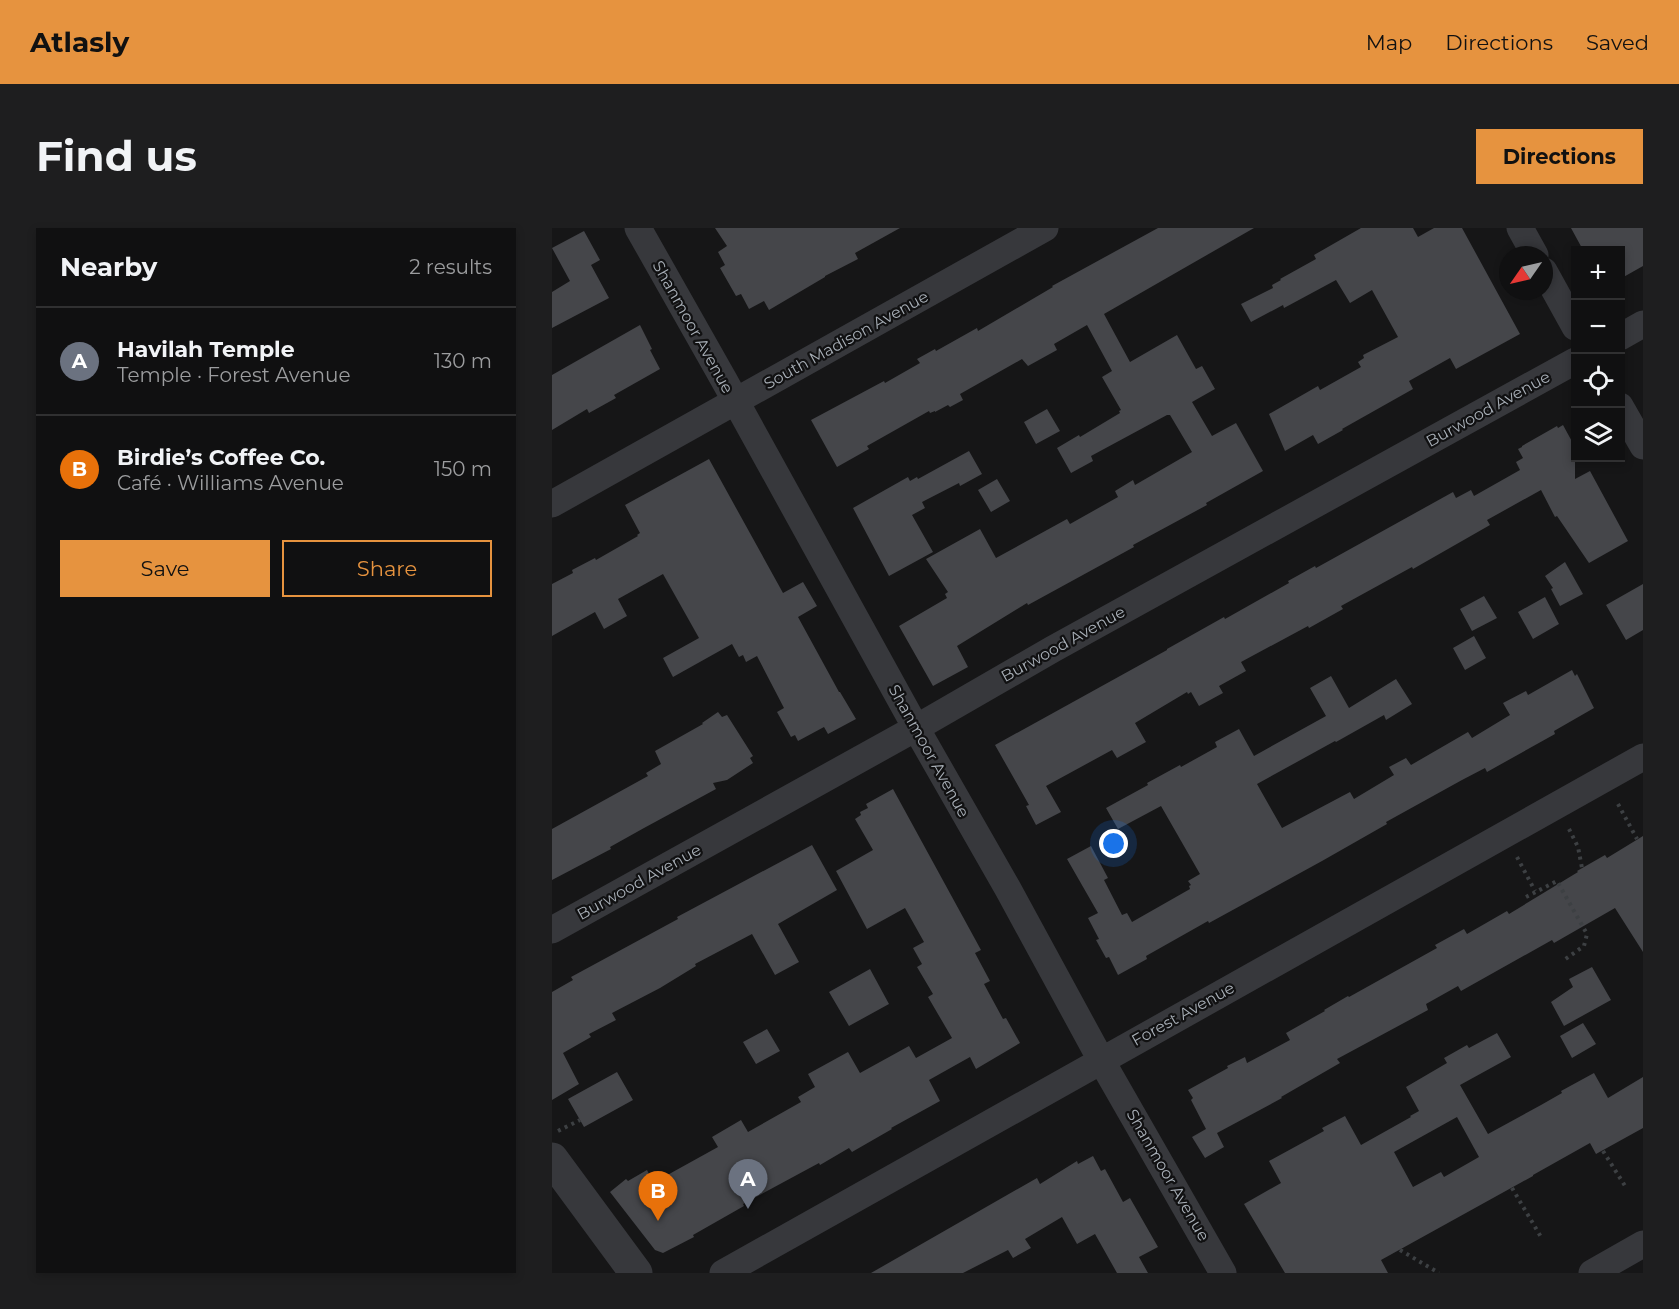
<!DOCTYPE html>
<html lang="en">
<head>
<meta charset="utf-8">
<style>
  body { margin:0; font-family:Montserrat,sans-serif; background:#1e1e1f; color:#f1f3f6 }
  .controls { position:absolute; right:18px; top:18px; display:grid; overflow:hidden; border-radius:0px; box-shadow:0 3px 9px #0003 }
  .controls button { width:54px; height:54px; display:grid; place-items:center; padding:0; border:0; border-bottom:2px solid #303031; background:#101011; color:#f1f3f6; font:30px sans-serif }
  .compass { position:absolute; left:947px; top:18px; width:54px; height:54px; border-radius:50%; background:#101011; box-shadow:0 3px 9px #0003; rotate:236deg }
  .you { position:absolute; left:562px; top:616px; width:21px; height:21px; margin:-15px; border:4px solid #fff; border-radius:50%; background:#1a73e8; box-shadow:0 0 0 9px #1a73e833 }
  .badge { display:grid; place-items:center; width:39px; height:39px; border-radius:50%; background:#e6933f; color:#fff; font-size:20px; font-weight:700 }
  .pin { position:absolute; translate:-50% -50px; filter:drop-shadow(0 2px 3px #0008) }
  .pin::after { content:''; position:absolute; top:32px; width:21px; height:18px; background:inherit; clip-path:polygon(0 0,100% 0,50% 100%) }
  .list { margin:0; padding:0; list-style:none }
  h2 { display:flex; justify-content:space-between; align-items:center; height:78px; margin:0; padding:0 24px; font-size:26px }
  h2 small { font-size:20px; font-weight:400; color:#9c9d9f }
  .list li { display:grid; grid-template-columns:39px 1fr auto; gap:18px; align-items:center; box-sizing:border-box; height:108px; padding:0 24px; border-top:2px solid #303031 }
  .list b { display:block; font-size:22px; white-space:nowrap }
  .list p { margin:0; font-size:20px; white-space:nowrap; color:#9c9d9f }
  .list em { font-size:20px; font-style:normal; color:#9c9d9f }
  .actions { display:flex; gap:12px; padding:18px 24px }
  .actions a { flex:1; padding:14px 0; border:2px solid #e6933f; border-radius:0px; text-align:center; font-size:21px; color:#e6933f }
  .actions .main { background:#e6933f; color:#111 }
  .icon { flex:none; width:33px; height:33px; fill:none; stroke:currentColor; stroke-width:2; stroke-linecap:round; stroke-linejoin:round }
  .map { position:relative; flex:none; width:1091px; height:1045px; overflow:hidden; border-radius:0px }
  header { display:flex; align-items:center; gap:36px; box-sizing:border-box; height:84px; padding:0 30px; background:#e6933f; color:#111 }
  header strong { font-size:28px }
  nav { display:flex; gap:33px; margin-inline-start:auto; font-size:21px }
  .intro { display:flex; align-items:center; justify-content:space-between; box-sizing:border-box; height:144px; padding:0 36px }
  h1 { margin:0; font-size:42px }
  .button { padding:15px 27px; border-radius:0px; background:#e6933f; color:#111; font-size:21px; font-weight:700 }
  main { display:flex; gap:36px; padding:0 36px }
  aside { flex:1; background:#101011; border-radius:0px; box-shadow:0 3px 9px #0003 }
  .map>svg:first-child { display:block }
  .building { fill:#45464a; fill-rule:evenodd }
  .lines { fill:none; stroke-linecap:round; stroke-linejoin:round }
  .path { stroke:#3d4043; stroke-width:4; stroke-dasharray:3 4.5; stroke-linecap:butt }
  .minor { stroke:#37383c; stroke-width:27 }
  .tertiary { stroke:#37383c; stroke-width:33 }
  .labels { text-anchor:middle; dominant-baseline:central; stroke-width:4.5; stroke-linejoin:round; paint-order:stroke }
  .street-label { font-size:16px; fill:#a8afb7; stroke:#111112 }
</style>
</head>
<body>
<header>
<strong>Atlasly</strong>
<nav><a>Map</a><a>Directions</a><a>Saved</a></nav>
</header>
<div class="intro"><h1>Find us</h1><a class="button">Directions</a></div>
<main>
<aside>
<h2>Nearby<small>2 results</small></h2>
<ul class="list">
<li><span class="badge" style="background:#6b7280">A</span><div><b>Havilah Temple</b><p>Temple · Forest Avenue</p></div><em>130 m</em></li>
<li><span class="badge" style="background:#e8710a">B</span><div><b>Birdie’s Coffee Co.</b><p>Café · Williams Avenue</p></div><em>150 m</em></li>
</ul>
<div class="actions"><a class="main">Save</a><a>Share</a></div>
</aside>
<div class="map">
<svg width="1091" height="1045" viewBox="0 0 1091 1045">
  <rect width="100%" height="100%" fill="#161617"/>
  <path class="building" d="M163,0h185l-45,25 3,6 -33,17v1l-56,33 -5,-9 -15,8 -8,-15 -5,2 -16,-28 5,-3 -7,-13 9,-6z
    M606,0h96l-150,86 26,48 47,-27 19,34 6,-3 13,23 -23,13 20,34 24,-13 27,48 -57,32 1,2 -74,40 1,2 -106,58 -1,-2 -70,43 11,21 -35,19 -34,-60 48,-28 -2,-4 3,-2 -22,-33 54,-30 16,29 71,-39 3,5 48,-27 -3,-6 18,-11 2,5 57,-33 -22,-37h-3l-76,41 2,5 -22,12 -14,-25 22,-13 1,2 40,-24 -1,-2 2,-1 -19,-33 10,-6 -25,-46 -33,19 3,6 -29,16 -6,-7 -62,35 3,6 -13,7 -2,-2 -13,7v-1l-5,2 -1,-2 -62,35 2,3 -32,18 -26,-47 73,-39 1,2 35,-20 -3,-4 18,-10 1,2 41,-23 1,3 75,-44 -1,-1z
    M809,0h52l5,9 16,-9h28l58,106 -64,35 -6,-11 -41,23 4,8 -71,40 1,1 -25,14 -5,-9 -28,16 -16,-37 49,-28 2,4 41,-23 -3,-5 6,-4 -1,-3 35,-18 -26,-47 -22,13 -14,-23 -52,28 -1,-3 -32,17 -10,-18 32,-16 -1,-3 9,-5 -1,-1 36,-20 -2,-4z
    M1019,0h72v38l-23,13v-29h-37z
    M32,3l16,29 -9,5 18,33 -57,30v-36l18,-11 -18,-33z
    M88,97l12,24 -2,1 10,19 -46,26 2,3 -27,15 -2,-4 -35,21v-55z
    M495,181l13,22 -24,13 -12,-22z
    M1011,197l12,22v32l15,-8 38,70 -39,22 -32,-47 -2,1 -14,-27 -54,30 3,5 -77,44 -1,-2 -71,39 2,3 -34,19 -1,-2 -67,36 5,9 -27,15 4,7 -24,13 -8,-14 -3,2 -1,-2 -52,31 11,19 -29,16 -5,-8 -66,36 15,26 -25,13 -10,-19 3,-1 -34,-60 172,-95v-1l57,-32 1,2 64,-36 -1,-2 27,-15 1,2 137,-76 3,6 15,-8 3,6 46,-26 -4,-8 7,-4 -5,-9 4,-2v-1l35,-20 1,2z
    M417,223l13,23 -22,12 -1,-3 -37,19 3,6 -13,7 21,37 -44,24 -36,-68 55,-31 2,4 7,-4 1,2z
    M157,231l74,134 20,-11 14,24 -19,11 41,75h1l16,27 -28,15 -4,-7 -26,14 -3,-6 -4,2 -14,-25 7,-4 -27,-52 -11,6 -3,-7 -4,2 -7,-13 -59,33 -10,-19 36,-20 -36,-64 -45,25 9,17 -23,13 -9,-17 -43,24v-52l21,-11 -1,-3 23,-12 1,2 42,-24 -1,-1 3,-2 -15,-28z
    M445,251l13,22 -19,11 -13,-22z
    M1013,334l18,32 -23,12 -9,-17 2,-1 -8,-12z
    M1091,356v46l-17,10 -20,-35z
    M932,368l13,22 -25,13 -12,-22z
    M993,369l14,27 -26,15 -15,-27z
    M922,408l12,22 -21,12 -12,-22z
    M1020,442l3,6 2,-2 17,34 -40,23 1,3 -68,38 -2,-4 -23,12 -76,42 1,2 -65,37 -113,62 -1,-2 -62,35 1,3 -29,16 -9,-18 -3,1 -10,-18 3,-1 -11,-21 10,-5 -31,-54 24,-13 17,32 -4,2 18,35 5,-2 5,9 58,-33 -1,-3 2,-1 -3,-4 12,-7 -39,-68 -43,23 -12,-21 42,-23 -1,-2 33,-18 1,2 36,-20 -2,-5 24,-13 15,27 72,-40 -16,-28 21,-12 18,32 47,-29 16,25 -26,16 -2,-5 -48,27 -1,-1 -78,43 25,44 68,-36 4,7 40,-24 -5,-8 17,-9 5,7 57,-33 4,6 38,-23 -7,-12 23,-12 2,4z
    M166,484l4,5 5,-2 26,41 -3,2 3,5 -26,17 -14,3 3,6 -72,39 -34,19 1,2 -59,31v-51l96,-53 -2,-3 15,-9 -6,-13 48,-27 -1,-1z
    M341,561l88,161 -6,3 15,28 -6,3 19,35 3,-1 14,25 -44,26 -6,-12 -41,23 11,21 -49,27 1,1 -40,23 -3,-4 -29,17 -1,-2 -76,41 1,2 -51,29 1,2 -31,16 -8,-3 -45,-58 16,-13 2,2 19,-11 7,14 17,-11 47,-26 -6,-10 29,-17 7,12 53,-30 -3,-5 17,-10 -7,-13 40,-22 12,21 49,-27 7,12 36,-20 -24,-41 5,-3 -16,-27 5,-3 -9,-16 11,-6 -19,-34 -38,21 -31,-58 37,-21 -18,-31 6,-4 -1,-3 8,-4 -2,-4z
    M1091,608v116l-28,-44 -61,35 -2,-3 -91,51 -3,-5 -32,18 2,6 -91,49 3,4 -59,34 1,1 -65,35 7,14 -19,11 -13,-21 14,-8 -15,-29 2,-2 -5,-8 40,-22 -1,-2 18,-9 2,6 43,-23 -4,-7 39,-22 -1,-1 24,-14 1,1 88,-49 -2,-3 29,-16 3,5 40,-23 2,3 69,-42 -1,-1 28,-16 2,3z
    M260,617l25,45 -59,34 21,38 -24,13 -23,-41 -57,30 1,2 -36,22 -48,25 4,7 -27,14 2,3 -28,16 16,31 -27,16v-108l21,-12 -2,-3 107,-58 -1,-2z
    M1040,739l19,33 -47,26 -13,-24 22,-15 -4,-8z
    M318,741l19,35 -40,22 -20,-34z
    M1031,795l13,21 -24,14 -12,-22z
    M215,801l13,22 -24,13 -13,-22z
    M945,805l14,24 -51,28 28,49 53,-29 21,-12 -1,-2 33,-18 14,25 35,-21v51l-47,26 -6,-11 -57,32v1l-152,84 7,13h-103l-41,-69 37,-21 -12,-22 55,-30 -2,-3 23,-12 16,29 50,-28 -1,-1 9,-5 -13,-24 41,-24 -3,-5 23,-13 2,3zM905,889l22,40 -35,20 -3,-5 -28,15 -19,-35z
    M65,844l16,28 -49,27 -16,-28z
    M541,928l8,15 4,-2 18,33 7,-4 28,49 -19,10 9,16h-31l-22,-39 -18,10 -15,-27 -37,22 6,9 -18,10 -5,-8 -45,23h-92l166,-95 3,6 37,-23 1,3z"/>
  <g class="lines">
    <path class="path" d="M1066,576l19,35
      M1017,601l9,18 4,21
      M965,629l18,34
      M974,669l31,-16 30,53 -3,12 -20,14
      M6,903l22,-11
      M1051,923l24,38
      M960,960l29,49
      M848,1022l39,23"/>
    <path class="minor" d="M86,0l86,152 192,348 92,161 93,171 122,213
      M968,0l15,27
      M992,43l31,56
      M1068,109l23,-13
      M1068,178l23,40
      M0,276l493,-276
      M0,702l364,-202 137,-79 522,-288
      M171,1045l920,-516
      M1040,1045l51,-29"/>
    <path class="tertiary" d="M0,931l84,114"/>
  </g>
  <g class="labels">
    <g class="street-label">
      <text transform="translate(141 99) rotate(61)">Shanmoor Avenue</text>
      <text transform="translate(294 112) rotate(-29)">South Madison Avenue</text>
      <text transform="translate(936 181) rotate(-29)">Burwood Avenue</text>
      <text transform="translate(511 416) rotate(-29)">Burwood Avenue</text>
      <text transform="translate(377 523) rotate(61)">Shanmoor Avenue</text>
      <text transform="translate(87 654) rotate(-29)">Burwood Avenue</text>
      <text transform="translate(631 786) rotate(-29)">Forest Avenue</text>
      <text transform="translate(616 947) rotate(60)">Shanmoor Avenue</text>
    </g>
  </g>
</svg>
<div class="controls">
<button>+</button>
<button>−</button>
<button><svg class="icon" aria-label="locate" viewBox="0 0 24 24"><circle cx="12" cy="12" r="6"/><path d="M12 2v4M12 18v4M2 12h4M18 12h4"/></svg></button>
<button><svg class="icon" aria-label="layers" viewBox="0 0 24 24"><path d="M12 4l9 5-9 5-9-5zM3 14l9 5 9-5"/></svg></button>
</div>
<svg class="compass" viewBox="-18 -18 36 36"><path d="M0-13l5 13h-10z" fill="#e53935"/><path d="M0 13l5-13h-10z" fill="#9c9d9f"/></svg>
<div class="you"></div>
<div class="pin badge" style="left:196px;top:981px;background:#6b7280">A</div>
<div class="pin badge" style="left:106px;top:993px;background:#e8710a">B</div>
</div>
</main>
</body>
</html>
